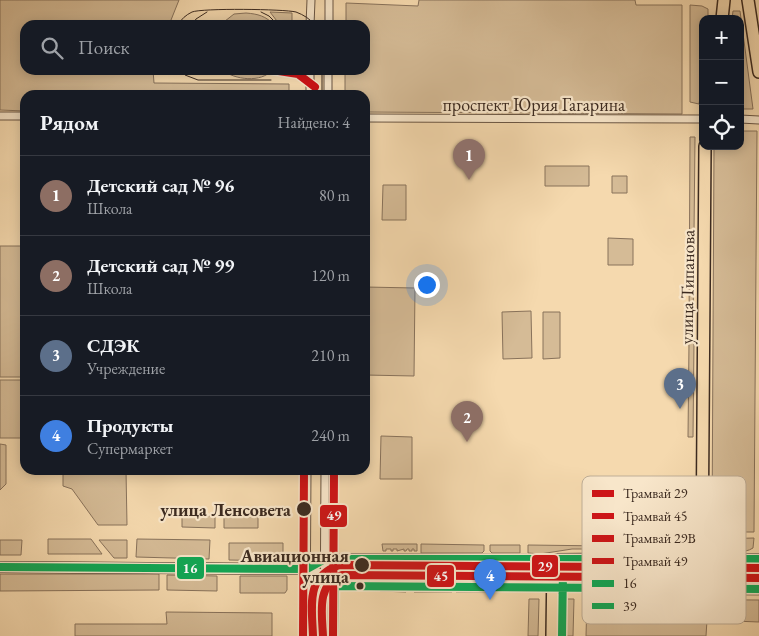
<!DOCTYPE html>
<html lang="ru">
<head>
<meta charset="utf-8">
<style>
  body { margin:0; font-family:"EB Garamond",serif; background:#20242c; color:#f1f3f6 }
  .controls { position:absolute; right:15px; top:15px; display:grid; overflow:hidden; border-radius:10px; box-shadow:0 2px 12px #0003 }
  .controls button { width:45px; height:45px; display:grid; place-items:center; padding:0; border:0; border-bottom:1px solid #363941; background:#171b24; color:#f1f3f6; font:25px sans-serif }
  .you { position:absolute; left:426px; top:284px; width:18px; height:18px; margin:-12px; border:4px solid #fff; border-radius:50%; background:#1a73e8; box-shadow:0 0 0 8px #1a73e833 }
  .badge { display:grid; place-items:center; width:32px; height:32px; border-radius:50%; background:#0b8043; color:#fff; font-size:16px; font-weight:700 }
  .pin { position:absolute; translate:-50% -41px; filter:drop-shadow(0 1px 2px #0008) }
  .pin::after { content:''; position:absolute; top:26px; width:18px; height:15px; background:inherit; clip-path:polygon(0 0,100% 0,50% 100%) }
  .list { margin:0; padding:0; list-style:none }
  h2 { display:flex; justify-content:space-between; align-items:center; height:65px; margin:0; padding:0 20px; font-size:21px }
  h2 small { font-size:16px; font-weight:400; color:#9ea1a6 }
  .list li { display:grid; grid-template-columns:32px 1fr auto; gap:15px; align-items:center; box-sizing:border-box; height:80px; padding:0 20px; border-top:1px solid #363941 }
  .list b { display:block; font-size:19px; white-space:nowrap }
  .list p { margin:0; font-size:16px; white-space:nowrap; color:#9ea1a6 }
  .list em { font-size:16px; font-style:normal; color:#9ea1a6 }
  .icon { flex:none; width:28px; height:28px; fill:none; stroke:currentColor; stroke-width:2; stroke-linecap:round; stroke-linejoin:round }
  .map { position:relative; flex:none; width:759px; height:636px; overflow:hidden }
  .search { position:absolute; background:#171b24; box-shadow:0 2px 12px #0003; left:20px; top:20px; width:350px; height:55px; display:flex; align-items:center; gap:12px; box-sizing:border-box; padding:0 18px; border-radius:15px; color:#9ea1a6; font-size:19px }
  .panel { position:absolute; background:#171b24; box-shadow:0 2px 12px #0003; left:20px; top:90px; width:350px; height:385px; border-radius:15px }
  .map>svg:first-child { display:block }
  .green { fill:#d5bb96; stroke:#88725b }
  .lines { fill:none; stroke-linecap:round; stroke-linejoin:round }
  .street-casing { stroke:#6a5644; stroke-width:9 }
  .secondary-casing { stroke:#3b2a20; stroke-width:12 }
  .primary-casing { stroke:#3b2a20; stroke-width:14 }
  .street { stroke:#f8e6ca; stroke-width:7 }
  .secondary { stroke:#f8e6ca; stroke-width:10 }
  .primary { stroke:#f5d9ae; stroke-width:11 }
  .tram { stroke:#3b2a20; stroke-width:1 }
  .bus-1-casing { stroke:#f8e6ca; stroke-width:11 }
  .bus-2-casing { stroke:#f8e6ca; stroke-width:11 }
  .bus-1 { stroke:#10a855; stroke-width:8 }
  .bus-2 { stroke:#10a855; stroke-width:8 }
  .tram-1-casing { stroke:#f8e6ca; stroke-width:11 }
  .tram-2-casing { stroke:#f8e6ca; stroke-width:11 }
  .tram-3-casing { stroke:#f8e6ca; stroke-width:11 }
  .tram-4-casing { stroke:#f8e6ca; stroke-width:11 }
  .tram-1 { stroke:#ce1417; stroke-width:8 }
  .tram-2 { stroke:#ce1417; stroke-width:8 }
  .tram-3 { stroke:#ce1417; stroke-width:8 }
  .tram-4 { stroke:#ce1417; stroke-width:8 }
  .stop-dot { fill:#3b2a20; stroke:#f8e6ca; stroke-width:2 }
  .labels { text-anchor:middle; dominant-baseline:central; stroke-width:4.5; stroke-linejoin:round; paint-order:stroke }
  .street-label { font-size:18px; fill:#3b2a20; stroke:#f8e6ca }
  .stop-label { font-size:18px; font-weight:bold; fill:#3b2a20; stroke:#f8e6ca; text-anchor:end }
  .key { fill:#f8e6ca; stroke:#bfae97; stroke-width:1 }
  .key-label { font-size:14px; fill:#3b2a20 }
  .line-badge { stroke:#f8e6ca; stroke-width:2 }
  .badge-label { font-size:14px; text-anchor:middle; font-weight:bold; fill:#fff }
</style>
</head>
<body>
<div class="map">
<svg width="759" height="636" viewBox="0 0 759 636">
  <rect width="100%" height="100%" fill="#f5d9ae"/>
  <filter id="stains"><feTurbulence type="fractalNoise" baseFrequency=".004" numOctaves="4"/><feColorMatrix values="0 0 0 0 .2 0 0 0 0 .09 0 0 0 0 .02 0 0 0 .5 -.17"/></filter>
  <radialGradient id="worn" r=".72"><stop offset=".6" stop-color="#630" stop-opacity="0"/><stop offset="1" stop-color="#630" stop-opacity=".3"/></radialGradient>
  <path class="green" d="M0,0h179l-10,25h-144v45h128l1,13 135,1v11h-264v16l-25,-1z
    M419,0h216l1,5h46v109l-317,-2v-17h-20v-25h20v-45h-19v-22l72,3z
    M690,5l12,1 6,3v10h-5v60l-4,25 -9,-2z
    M733,11h7l13,98h-13v-90h-8z
    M270,12l22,1v12h-12z
    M246,13c12,1 20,3 28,12h-54l14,-11z
    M223,70h49c-10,13 -38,10 -49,0z
    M740,131h17l-3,401h-42l2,-386h26z
    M690,137h5l-2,192h-4z
    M545,166h44v20h-44z
    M612,176h15v17h-15z
    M383,185h23v35h-24z
    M608,238l25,1v26h-25z
    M0,246h25v131h-25z
    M365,287l50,1 -1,88 -49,-1z
    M531,311l1,47 -29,1 -1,-47z
    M543,312h17v46l-17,1z
    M689,341h5l-1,96h-5z
    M0,380h25v58h-25z
    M381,436l31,1v42h-32z
    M0,444l6,1v39l-6,6z
    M63,470h63l1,55h-29l-26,-36 -9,-3z
    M182,516h33v12l-33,-1z
    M224,516l34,1v11h-34z
    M754,538l-1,10c-8,6 -32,5 -40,0l-1,-9z
    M48,539h43l11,15h-54z
    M137,539l73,1 -1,19 -73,-2z
    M0,540h22l-1,15h-21z
    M99,540h28v18h-13z
    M229,543h54v18l-54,-1z
    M382,544h35v7h-3v-2h-2v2h-3v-2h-2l-1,2h-2v-2l-7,2v-2h-4v2h-2v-2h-5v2h-3z
    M421,544l63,1v6l-2,2h-61z
    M490,545h30v8h-28l-2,-2z
    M528,545l79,1v3h-35l-32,5 -12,-1z
    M0,574h159v16l-159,1z
    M167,575l50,1v15l-50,-1z
    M240,576h47v14l-2,3h-45z
    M380,583h24l2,3v6l-26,-1z
    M416,583h36v9h-38v-7z
    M586,584l173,2v9l-173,-1z
    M459,585h2v2l7,-2v2l4,1v-3h3v3h4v-3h3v3h10v4h-36v-5h3z
    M529,599h10l-1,37h-10z
    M563,599h11l-1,37h-10z
    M587,599l172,1v22l-52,-2 -1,16h-120z
    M166,612l106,1v23h-197v-12h92z"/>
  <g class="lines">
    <defs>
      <path id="street" d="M310,25l1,-25
        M329,25v-25
        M310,95v-25
        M328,95v-25
        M0,116h25
        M365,118l338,1
        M740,119l19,1
        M306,636l1,-166
        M324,636l1,-166"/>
      <path id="secondary" d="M0,567l307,2 18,7 434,3
        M307,569l18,-10 228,1
        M702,579v-20h57"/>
      <path id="primary" d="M748,0l11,72
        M722,19l2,-19
        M552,636l1,-76 149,-1 3,-413"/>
    </defs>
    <use href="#street" class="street-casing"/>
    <use href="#secondary" class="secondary-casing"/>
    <use href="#primary" class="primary-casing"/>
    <use href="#street" class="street"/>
    <use href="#secondary" class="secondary"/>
    <use href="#primary" class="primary"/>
    <path class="tram" d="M261,12l8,4 9,9
      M178,25c3,-6 8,-10 14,-13 10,-4 92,-3 104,0 8,3 14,7 19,13
      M192,25l4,-6 11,-7
      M180,70l5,5 13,5h73
      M322,95v-25"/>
    <defs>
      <path id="bus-1" d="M0,567l307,2 18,-10h434"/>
      <path id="bus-2" d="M334,636l1,-50 424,3
        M562,636l1,-66"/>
    </defs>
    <use href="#bus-1" class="bus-1-casing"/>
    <use href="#bus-2" class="bus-2-casing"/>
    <use href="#bus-1" class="bus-1"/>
    <use href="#bus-2" class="bus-2"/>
    <defs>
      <path id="tram-1" d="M313,636c-1,-30 -8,-60 27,-71l419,3"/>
      <path id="tram-2" d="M323,636c-1,-22 -7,-52 19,-61l417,3"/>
      <path id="tram-3" d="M272,70l26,4 17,13
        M303,636l1,-166"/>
      <path id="tram-4" d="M333,636l1,-166"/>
    </defs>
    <use href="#tram-1" class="tram-1-casing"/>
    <use href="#tram-2" class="tram-2-casing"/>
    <use href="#tram-3" class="tram-3-casing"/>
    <use href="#tram-4" class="tram-4-casing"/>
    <use href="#tram-1" class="tram-1"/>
    <use href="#tram-2" class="tram-2"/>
    <use href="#tram-3" class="tram-3"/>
    <use href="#tram-4" class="tram-4"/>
  </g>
  <g class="stop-dot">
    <circle cx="304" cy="509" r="8"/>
    <circle cx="362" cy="565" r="8"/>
    <circle cx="360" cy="586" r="4.5"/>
  </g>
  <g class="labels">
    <g class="street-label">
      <text x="534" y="104">проспект Юрия Гагарина</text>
      <text transform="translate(687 287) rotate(-89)">улица Типанова</text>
    </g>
    <g class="stop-label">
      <text x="291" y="509">улица Ленсовета</text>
      <text x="349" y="555">Авиационная<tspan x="349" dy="21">улица</tspan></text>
    </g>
  </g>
  <rect x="582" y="476" width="164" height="148" rx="8" class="key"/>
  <rect x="592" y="490" width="22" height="7" fill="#ce1417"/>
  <rect x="592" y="513" width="22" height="6" fill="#ce1417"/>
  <rect x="592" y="535" width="22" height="7" fill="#ce1417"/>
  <rect x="592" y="558" width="22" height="6" fill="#ce1417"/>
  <rect x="592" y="580" width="22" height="7" fill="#10a855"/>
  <rect x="592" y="603" width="22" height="6" fill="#10a855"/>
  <g class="key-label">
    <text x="623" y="498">Трамвай 29</text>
    <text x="623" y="521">Трамвай 45</text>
    <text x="623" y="543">Трамвай 29В</text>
    <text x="623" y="566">Трамвай 49</text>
    <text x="623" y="588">16</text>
    <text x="623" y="611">39</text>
  </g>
  <g class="line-badge">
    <rect x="319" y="504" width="29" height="24" rx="5" fill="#ce1417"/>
    <rect x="531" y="554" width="28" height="24" rx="5" fill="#ce1417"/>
    <rect x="176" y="556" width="29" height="24" rx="5" fill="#10a855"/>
    <rect x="426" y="564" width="29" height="24" rx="5" fill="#ce1417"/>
  </g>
  <g class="badge-label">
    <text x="334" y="520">49</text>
    <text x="545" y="571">29</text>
    <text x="190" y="573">16</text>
    <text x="441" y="581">45</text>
  </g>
  <rect width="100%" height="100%" filter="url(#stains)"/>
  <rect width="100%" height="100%" fill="url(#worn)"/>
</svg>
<div class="controls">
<button>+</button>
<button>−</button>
<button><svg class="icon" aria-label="locate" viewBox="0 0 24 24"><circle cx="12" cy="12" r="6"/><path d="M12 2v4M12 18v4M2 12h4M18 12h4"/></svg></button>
</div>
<div class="you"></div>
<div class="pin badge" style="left:469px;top:180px;background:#8d6e63">1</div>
<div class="pin badge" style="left:467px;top:442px;background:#8d6e63">2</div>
<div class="pin badge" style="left:680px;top:409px;background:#5c6f8a">3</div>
<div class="pin badge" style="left:490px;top:600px;background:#3f7fe0">4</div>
<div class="search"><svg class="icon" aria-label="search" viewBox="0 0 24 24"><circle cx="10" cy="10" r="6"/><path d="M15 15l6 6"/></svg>Поиск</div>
<section class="panel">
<h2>Рядом<small>Найдено: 4</small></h2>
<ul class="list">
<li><span class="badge" style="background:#8d6e63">1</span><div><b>Детский сад № 96</b><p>Школа</p></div><em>80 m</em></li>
<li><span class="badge" style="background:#8d6e63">2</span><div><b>Детский сад № 99</b><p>Школа</p></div><em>120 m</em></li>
<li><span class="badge" style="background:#5c6f8a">3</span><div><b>СДЭК</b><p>Учреждение</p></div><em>210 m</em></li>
<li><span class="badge" style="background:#3f7fe0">4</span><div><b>Продукты</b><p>Супермаркет</p></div><em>240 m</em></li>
</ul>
</section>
</div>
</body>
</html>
